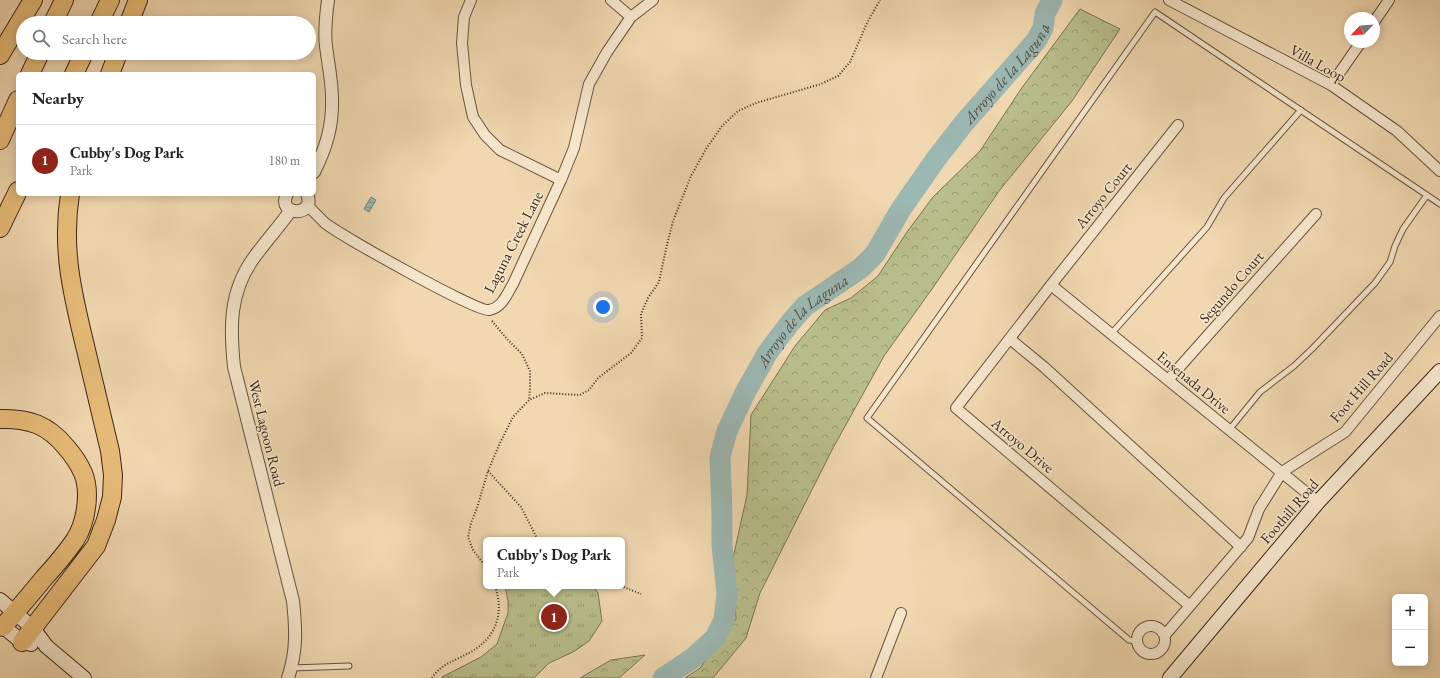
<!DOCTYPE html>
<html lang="en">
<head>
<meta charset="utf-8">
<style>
  body { margin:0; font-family:"EB Garamond",serif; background:#f6f6f6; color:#222 }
  .controls { position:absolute; right:12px; bottom:12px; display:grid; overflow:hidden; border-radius:6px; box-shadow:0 2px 10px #0003 }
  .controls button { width:36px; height:36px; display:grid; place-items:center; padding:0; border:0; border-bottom:1px solid #e0e0e0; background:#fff; color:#222; font:20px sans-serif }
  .compass { position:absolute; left:1344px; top:12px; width:36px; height:36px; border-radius:50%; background:#fff; box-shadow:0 2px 10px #0003; rotate:245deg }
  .you { position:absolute; left:603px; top:307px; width:14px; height:14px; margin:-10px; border:3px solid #fff; border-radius:50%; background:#1a73e8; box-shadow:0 0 0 6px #1a73e833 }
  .badge { display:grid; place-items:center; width:26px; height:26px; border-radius:50%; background:#8f2418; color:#fff; font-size:13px; font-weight:700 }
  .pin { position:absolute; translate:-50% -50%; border:2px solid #fff; box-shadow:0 1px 4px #0006 }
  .popup { position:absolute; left:483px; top:537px; width:142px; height:52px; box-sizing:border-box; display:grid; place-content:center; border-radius:6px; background:#fff; filter:drop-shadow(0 1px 3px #0005); font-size:13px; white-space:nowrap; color:#767676 }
  .popup b { font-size:15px; color:#222 }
  .popup::after { content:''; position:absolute; left:50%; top:100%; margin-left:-8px; border:8px solid transparent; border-top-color:#fff }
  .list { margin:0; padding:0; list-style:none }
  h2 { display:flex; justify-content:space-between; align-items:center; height:52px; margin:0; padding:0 16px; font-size:17px }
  h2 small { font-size:13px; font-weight:400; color:#767676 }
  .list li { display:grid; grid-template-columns:26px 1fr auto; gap:12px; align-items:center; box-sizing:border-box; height:72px; padding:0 16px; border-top:1px solid #e0e0e0 }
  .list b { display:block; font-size:15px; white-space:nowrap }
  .list p { margin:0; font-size:13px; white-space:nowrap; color:#767676 }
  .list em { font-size:13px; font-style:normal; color:#767676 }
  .icon { flex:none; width:22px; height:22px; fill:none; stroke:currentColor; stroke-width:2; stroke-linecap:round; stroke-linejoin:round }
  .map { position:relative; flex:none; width:1440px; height:678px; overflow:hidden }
  .search { position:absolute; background:#fff; box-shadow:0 2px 10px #0003; left:16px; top:16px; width:300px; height:44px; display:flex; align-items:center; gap:10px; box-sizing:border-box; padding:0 14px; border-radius:22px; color:#767676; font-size:15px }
  .panel { position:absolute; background:#fff; box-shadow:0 2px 10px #0003; left:16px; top:72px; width:300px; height:124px; border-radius:6px }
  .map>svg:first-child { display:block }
  .forest { fill:url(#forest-crowns); stroke:#787454 }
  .park { fill:url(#park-tufts); stroke:#787454 }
  .water { fill:url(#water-rules); stroke:#747e76 }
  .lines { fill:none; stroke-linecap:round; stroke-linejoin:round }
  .river { stroke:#9cb8b3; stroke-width:21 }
  .service-casing { stroke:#665440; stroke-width:7 }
  .minor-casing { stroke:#665440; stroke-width:12 }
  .tertiary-casing { stroke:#665440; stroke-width:14 }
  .secondary-casing { stroke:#38281b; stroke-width:16 }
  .motorway-casing { stroke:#38281b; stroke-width:20 }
  .path { stroke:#38281b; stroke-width:2; stroke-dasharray:1 2; stroke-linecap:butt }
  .service { stroke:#f6e6cc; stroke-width:5 }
  .minor { stroke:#f6e6cc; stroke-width:10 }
  .tertiary { stroke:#f6e6cc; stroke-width:12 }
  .secondary { stroke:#f6e6cc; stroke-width:14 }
  .motorway { stroke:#e8bc78; stroke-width:18 }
  .labels { text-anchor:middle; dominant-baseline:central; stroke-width:3; stroke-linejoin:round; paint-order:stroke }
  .street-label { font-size:15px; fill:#38281b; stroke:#f6e6cc }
  .water-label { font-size:16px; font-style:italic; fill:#514c41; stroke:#f6e6cc }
</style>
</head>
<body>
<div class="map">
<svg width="1440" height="678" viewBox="0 0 1440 678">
  <defs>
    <pattern id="forest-crowns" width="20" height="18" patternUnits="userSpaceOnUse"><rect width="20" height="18" fill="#b9bf8c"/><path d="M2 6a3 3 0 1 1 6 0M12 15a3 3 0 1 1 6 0" fill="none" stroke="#979b72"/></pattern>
    <pattern id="park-tufts" width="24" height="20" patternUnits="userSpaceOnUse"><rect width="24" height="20" fill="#b9bf8c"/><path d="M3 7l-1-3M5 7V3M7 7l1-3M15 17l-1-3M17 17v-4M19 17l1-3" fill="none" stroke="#979b72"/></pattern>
    <pattern id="water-rules" width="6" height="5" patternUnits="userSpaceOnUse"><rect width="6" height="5" fill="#9cb8b3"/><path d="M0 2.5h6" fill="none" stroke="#809691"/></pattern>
  </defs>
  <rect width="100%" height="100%" fill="#f1d8b0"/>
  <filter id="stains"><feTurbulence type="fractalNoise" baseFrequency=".005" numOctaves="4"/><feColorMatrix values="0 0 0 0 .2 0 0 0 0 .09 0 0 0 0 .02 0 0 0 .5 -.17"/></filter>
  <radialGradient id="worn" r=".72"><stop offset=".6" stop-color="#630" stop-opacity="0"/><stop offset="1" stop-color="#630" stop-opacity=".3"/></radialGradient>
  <path class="forest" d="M1080,9l40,20 -48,72 -73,90 -67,98 -48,67 -51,92 -73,145 -14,45 -33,40h-28l15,-10 36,-49 -3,-61 14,-63 4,-80 44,-69 30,-36 26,-12 27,-22 29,-44 26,-35 47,-46 41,-62z
    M645,655l-26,23h-39l31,-18z"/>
  <path class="park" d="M505,586h88l5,7 4,28 -13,20 -16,11 -24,11 -15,15h-92v-1l39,-20 16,-13 11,-31v-12z"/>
  <path class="water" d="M371,197l5,3 -7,12 -5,-3z"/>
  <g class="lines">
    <path class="river" id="s1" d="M663,678l30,-20 22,-20 9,-18 3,-26 -5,-49v-33l-2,-55 7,-26 19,-40 22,-39 22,-29 15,-17 56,-38 14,-14 26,-45 35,-50 28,-36 72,-82 7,-13 2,-14 7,-14"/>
    <defs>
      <path id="service" d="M1111,334l96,-107 17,-29 77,-88
        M1229,430l31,-38 34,-26 19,-18 62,-65 15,-21 5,-16 8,-17 24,-34
        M1137,641l-8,-1 -262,-222 288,-406 285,192
        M292,668l57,-2"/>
      <path id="minor" d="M471,0l-7,17 -2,26 4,42 7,32 12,18 15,15 61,30
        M611,0l20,17
        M1169,0l162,85 66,46 43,40
        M1374,22l15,-22
        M1331,85l30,-43
        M1178,125l-127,160 -95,123 234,198
        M307,205c6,6 12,12 18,18 15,12 151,89 164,87 13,-2 18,-16 24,-26l48,-104 13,-32 15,-64 18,-32 24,-35 22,-17
        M1051,285l267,217
        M1010,339l34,28 197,180
        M1168,380l148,-166
        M1137 640a14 14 0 1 1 28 0a14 14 0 1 1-28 0Z
        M1165,635l83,-97 11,-29 23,-37 63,-40 95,-116
        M876,678l25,-65"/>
      <path id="tertiary" d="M314,172c12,-24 19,-46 18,-74 0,-17 -4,-35 -6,-52 -2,-15 0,-31 2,-46
        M287,194c-11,23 30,23 20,0
        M288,678c9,-27 8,-49 5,-77l-59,-234c-4,-39 -5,-74 19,-108 12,-17 26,-32 38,-49"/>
      <path id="secondary" d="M0,600l33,28 13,18 38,32
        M0,624l22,18 9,2
        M1170,678l148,-176 122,-131"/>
      <path id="motorway" d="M53,23l11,-23
        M99,23l11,-23
        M129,23l9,-23
        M0,55l33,-55
        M30,74l10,-21
        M74,74l10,-21
        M110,74l8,-21
        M0,140l18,-40
        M0,228l18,-37
        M0,419c29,-1 48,6 66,28 7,8 13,17 17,26 8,19 3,50 -8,67 -9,13 -20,26 -31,38 -13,16 -27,32 -41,49
        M22,642l74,-96 10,-26 6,-23 1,-22 -3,-24c-8,-34 -16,-67 -24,-101 -13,-54 -25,-100 -16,-156"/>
    </defs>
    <use href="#service" class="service-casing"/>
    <use href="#minor" class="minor-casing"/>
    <use href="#tertiary" class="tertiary-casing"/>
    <use href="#secondary" class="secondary-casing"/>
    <use href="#motorway" class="motorway-casing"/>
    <path class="path" d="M492,321l15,18 15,15 8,17v17l-1,12
      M488,471l33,36 17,33
      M486,567l-13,-17 -5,-13 3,-14 6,-15 11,-37 12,-28 13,-26 16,-17 16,-7 35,2 9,-5 9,-12 33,-25 11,-15 -1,-24 7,-16 11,-16 7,-33 7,-28 18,-45 15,-27 16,-23 16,-15 18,-8 65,-19 17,-8 12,-14 17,-39 13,-23
      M621,586l20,8
      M432,678c8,-13 22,-17 35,-24 28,-14 38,-39 28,-68"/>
    <use href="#service" class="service"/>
    <use href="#minor" class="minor"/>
    <use href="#tertiary" class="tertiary"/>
    <use href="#secondary" class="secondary"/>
    <use href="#motorway" class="motorway"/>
  </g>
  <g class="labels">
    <g class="street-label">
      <text transform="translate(1318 63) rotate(29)">Villa Loop</text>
      <text transform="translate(1103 195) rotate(-51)">Arroyo Court</text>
      <text transform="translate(513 242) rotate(-63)">Laguna Creek Lane</text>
      <text transform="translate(1231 287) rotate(-49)">Segundo Court</text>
      <text transform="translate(1194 382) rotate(39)">Ensenada Drive</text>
      <text transform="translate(1361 387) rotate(-49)">Foot Hill Road</text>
      <text transform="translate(267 433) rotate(76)">West Lagoon Road</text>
      <text transform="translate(1023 445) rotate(40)">Arroyo Drive</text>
      <text transform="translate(1289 511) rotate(-49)">Foothill Road</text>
    </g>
    <g class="water-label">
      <text stroke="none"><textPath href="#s1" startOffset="736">Arroyo de la Laguna</textPath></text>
      <text stroke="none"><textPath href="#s1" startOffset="412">Arroyo de la Laguna</textPath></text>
    </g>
  </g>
  <rect width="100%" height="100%" filter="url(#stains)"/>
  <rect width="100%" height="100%" fill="url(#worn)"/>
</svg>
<div class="controls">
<button>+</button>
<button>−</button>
</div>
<svg class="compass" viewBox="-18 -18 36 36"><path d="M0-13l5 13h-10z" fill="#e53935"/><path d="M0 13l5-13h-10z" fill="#767676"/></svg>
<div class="you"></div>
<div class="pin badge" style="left:554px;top:617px">1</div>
<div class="popup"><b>Cubby's Dog Park</b>Park</div>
<div class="search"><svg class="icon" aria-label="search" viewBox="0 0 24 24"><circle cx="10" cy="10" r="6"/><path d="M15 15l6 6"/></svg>Search here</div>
<section class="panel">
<h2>Nearby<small></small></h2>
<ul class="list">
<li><span class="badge">1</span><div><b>Cubby's Dog Park</b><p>Park</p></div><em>180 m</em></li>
</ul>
</section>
</div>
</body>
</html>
